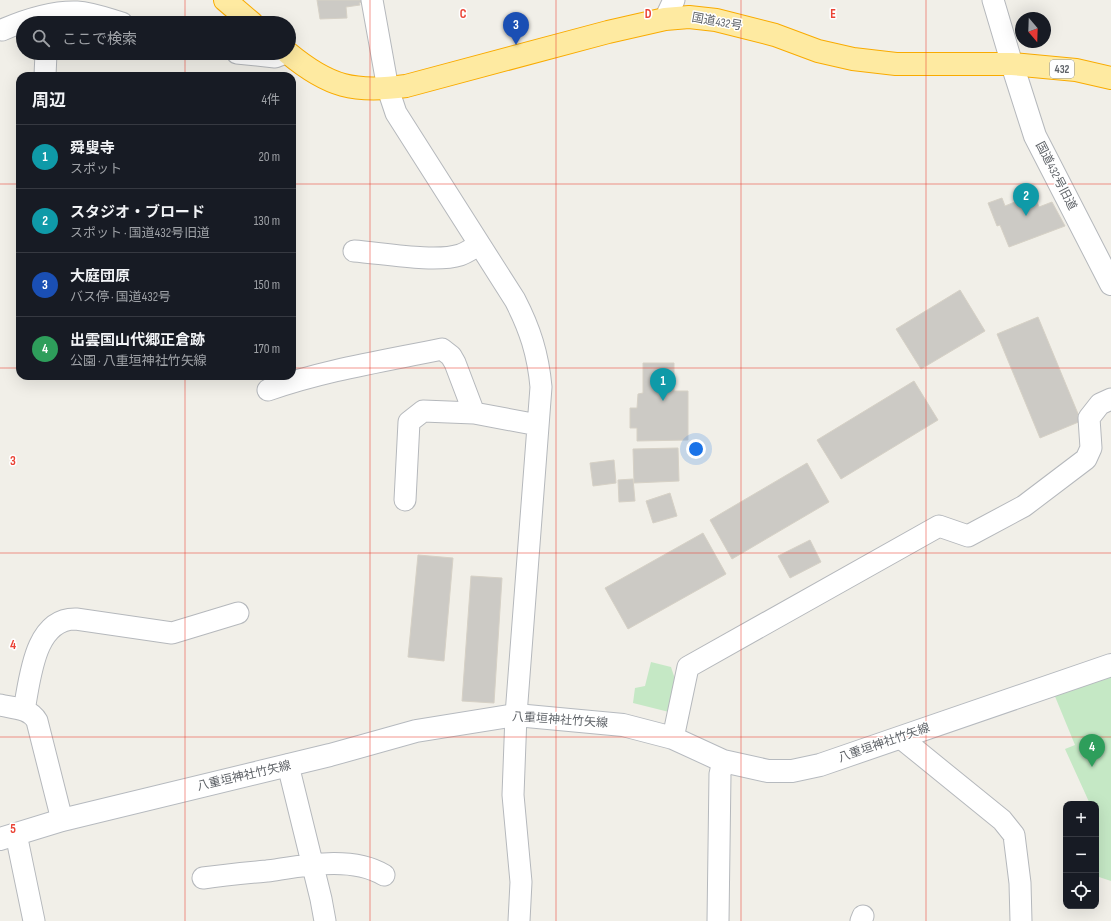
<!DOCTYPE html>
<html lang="ja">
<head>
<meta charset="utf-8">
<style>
  body { margin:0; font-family:"Sofia Sans Condensed","Noto Sans JP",sans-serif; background:#20242c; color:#f1f3f6 }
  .controls { position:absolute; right:12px; bottom:12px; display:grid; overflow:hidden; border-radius:8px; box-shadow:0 4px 16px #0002 }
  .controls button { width:36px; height:36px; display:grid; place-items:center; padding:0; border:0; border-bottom:1px solid #363941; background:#171b24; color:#f1f3f6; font:20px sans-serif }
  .compass { position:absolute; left:1015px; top:12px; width:36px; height:36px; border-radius:50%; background:#171b24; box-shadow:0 4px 16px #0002; rotate:161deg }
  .you { position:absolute; left:696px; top:449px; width:14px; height:14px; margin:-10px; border:3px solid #fff; border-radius:50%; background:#1a73e8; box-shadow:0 0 0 6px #1a73e833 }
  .badge { display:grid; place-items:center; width:26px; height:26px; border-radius:50%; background:#8c9099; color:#fff; font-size:13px; font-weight:700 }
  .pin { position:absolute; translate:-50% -33px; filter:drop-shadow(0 1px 2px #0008) }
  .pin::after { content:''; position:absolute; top:21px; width:14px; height:12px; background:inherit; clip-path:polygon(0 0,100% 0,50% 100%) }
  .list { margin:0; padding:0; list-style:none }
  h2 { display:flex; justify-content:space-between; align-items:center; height:52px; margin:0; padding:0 16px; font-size:17px }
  h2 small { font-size:13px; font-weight:400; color:#9ea1a6 }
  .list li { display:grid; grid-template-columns:26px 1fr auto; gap:12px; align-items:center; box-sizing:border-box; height:64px; padding:0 16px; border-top:1px solid #363941 }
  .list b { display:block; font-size:15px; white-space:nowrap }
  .list p { margin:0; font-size:13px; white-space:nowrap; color:#9ea1a6 }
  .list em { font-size:13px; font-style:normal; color:#9ea1a6 }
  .icon { flex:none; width:22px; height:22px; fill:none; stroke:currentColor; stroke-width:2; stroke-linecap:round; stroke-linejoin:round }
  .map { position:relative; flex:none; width:1111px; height:921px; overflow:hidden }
  .search { position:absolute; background:#171b24; box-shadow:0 4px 16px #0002; left:16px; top:16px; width:280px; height:44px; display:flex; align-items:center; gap:10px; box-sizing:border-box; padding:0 14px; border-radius:22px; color:#9ea1a6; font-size:15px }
  .panel { position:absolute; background:#171b24; box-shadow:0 4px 16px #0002; left:16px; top:72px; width:280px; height:308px; border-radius:12px }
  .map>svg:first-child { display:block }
  .green { fill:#c5e8c5 }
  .building { fill:#cccac5; stroke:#d6d1c6 }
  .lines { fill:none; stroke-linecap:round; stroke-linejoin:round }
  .minor-casing { stroke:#b5b8bc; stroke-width:23 }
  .tertiary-casing { stroke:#b5b8bc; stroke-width:24 }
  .secondary-casing { stroke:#b6babf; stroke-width:24 }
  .trunk-casing { stroke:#f9ab00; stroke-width:24 }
  .minor { stroke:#fff; stroke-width:21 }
  .tertiary { stroke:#fff; stroke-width:22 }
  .secondary { stroke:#fff; stroke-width:22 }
  .trunk { stroke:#feeaa1; stroke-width:22 }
  .grid { fill:none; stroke:#ea4335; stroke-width:1; stroke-opacity:0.55 }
  .labels { text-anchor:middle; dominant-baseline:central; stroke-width:3; stroke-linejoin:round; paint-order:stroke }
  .shield { fill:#fff; stroke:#8f9295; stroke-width:1 }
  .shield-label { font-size:11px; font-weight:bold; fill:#5f6368 }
  .street-label { font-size:12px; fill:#5f6368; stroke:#fff }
  .grid-label { font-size:13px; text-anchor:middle; font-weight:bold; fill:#ea4335; stroke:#fff; stroke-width:3; stroke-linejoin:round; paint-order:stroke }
</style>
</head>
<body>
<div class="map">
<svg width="1111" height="921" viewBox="0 0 1111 921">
  <rect width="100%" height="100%" fill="#f1efe8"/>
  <path class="green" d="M651,662l20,5 5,15 -7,30 -36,-9 2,-15 10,-2z
    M1111,673v208l-15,-5v-72h-6l-25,-55 10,-4 -21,-51z"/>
  <path class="building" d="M317,0h46v2l-4,1 1,2 -14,2 1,11 -27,1z
    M1027,187l3,6 3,-1 6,15 13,-5 13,24 -56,21 -9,-22 -3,1 -9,-23 14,-5 3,8 17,-7 -4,-9z
    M960,290l25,41 -64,38 -25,-40z
    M1038,317l43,104 -41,17 -43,-104z
    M643,363h31v28h14v49l-51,1v-13h-7v-20h7l1,-14 5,-1z
    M914,381l24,39 -97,59 -24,-39z
    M678,448l1,33 -45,2 -1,-34z
    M614,460l2,23 -23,3 -3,-23z
    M807,463l22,39 -97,57 -22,-39z
    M633,479l2,22 -16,1 -1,-22z
    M670,493l7,23 -24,7 -7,-22z
    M703,533l23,41 -98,55 -23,-41z
    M810,540l11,22 -31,16 -12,-22z
    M418,555l35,3 -9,103 -36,-4z
    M471,576l31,2 -8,125 -32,-2z"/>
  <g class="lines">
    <defs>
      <path id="minor" d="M372,0l16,89 8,24 119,187c15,29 23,54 26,87l-25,328 -3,80 8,87 -2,39
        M993,0l19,64
        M665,19l9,-19
        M2,30c23,-10 49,-19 75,-18 15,1 31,7 45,11
        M237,53l38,4 10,-4
        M45,76l1,-23
        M354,251c28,2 81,12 106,4 6,-2 13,-7 19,-10
        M268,390c57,-20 116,-29 174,-41l9,7 4,7 19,50
        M405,500l4,-78 14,-11 51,2 64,12
        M0,705c13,3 30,3 37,16l25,99
        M24,710c6,-30 10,-92 52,-91l96,14 66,-20
        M673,738l15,-71 251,-141 29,10 56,-30 62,-47 5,-11 -2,-30 11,-14 11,-5
        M901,738l101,82 12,15 6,48 1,38
        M288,765l33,134 4,22
        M16,834l18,87
        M203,878c21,-3 42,-5 64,-7 35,-5 84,-16 117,4
        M718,921l2,-147 3,-13
        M861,921l2,-5"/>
      <path id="tertiary" d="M1012,64l23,72 76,148"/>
      <path id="secondary" d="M0,839l62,-19 268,-65 86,-24 100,-16 107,10 50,13 50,23 45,10h24l28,-6 291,-100"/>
      <path id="trunk" d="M225,0l27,23
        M288,53c41,34 66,40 118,33l202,-54 57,-13 24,-2 27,3 59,15 43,16 35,8 43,5h116l64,6 35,8"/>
    </defs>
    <use href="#minor" class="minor-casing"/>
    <use href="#tertiary" class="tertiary-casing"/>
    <use href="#secondary" class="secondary-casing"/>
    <use href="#trunk" class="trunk-casing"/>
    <use href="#minor" class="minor"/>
    <use href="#tertiary" class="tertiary"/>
    <use href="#secondary" class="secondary"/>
    <use href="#trunk" class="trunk"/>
  </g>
  <path class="grid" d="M185,0v23M370,0v921M556,0v921M741,0v921M926,0v921M185,53v23M0,184h20M292,184h819M0,368h20M292,368h819M185,376v545M0,553h1111M0,737h1111"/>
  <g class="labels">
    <rect class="shield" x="1050" y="60" width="24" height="18" rx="3"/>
    <g class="shield-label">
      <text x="1062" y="69">432</text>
    </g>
    <g class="street-label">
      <text transform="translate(717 22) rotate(10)">国道432号</text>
      <text transform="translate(1056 176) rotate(63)">国道432号旧道</text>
      <text transform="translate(560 720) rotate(4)">八重垣神社竹矢線</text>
      <text transform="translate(884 743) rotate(-19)">八重垣神社竹矢線</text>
      <text transform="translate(244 776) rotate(-13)">八重垣神社竹矢線</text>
    </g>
  </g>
  <g class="grid-label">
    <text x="463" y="18">C</text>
    <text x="648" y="18">D</text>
    <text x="833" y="18">E</text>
    <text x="13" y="465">3</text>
    <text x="13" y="649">4</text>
    <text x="13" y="833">5</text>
  </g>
</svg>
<div class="controls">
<button>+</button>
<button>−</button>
<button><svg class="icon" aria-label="locate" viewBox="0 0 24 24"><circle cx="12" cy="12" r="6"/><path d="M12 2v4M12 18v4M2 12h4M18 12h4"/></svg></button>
</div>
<svg class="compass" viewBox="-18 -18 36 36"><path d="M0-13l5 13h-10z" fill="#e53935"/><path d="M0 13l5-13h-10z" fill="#9ea1a6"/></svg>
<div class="you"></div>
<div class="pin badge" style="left:663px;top:401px;background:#0f9aa8">1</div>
<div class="pin badge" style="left:1026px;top:216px;background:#0f9aa8">2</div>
<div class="pin badge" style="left:516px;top:45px;background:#1a4fb4">3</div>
<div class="pin badge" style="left:1092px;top:767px;background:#2e9e5b">4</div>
<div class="search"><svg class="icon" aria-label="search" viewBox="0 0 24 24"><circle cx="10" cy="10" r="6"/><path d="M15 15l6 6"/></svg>ここで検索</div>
<section class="panel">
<h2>周辺<small>4件</small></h2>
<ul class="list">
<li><span class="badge" style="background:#0f9aa8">1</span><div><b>舜叟寺</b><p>スポット</p></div><em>20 m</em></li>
<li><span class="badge" style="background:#0f9aa8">2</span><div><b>スタジオ・ブロード</b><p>スポット · 国道432号旧道</p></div><em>130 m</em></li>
<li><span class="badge" style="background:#1a4fb4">3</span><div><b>大庭団原</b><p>バス停 · 国道432号</p></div><em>150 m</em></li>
<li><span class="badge" style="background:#2e9e5b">4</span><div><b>出雲国山代郷正倉跡</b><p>公園 · 八重垣神社竹矢線</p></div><em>170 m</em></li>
</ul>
</section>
</div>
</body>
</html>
